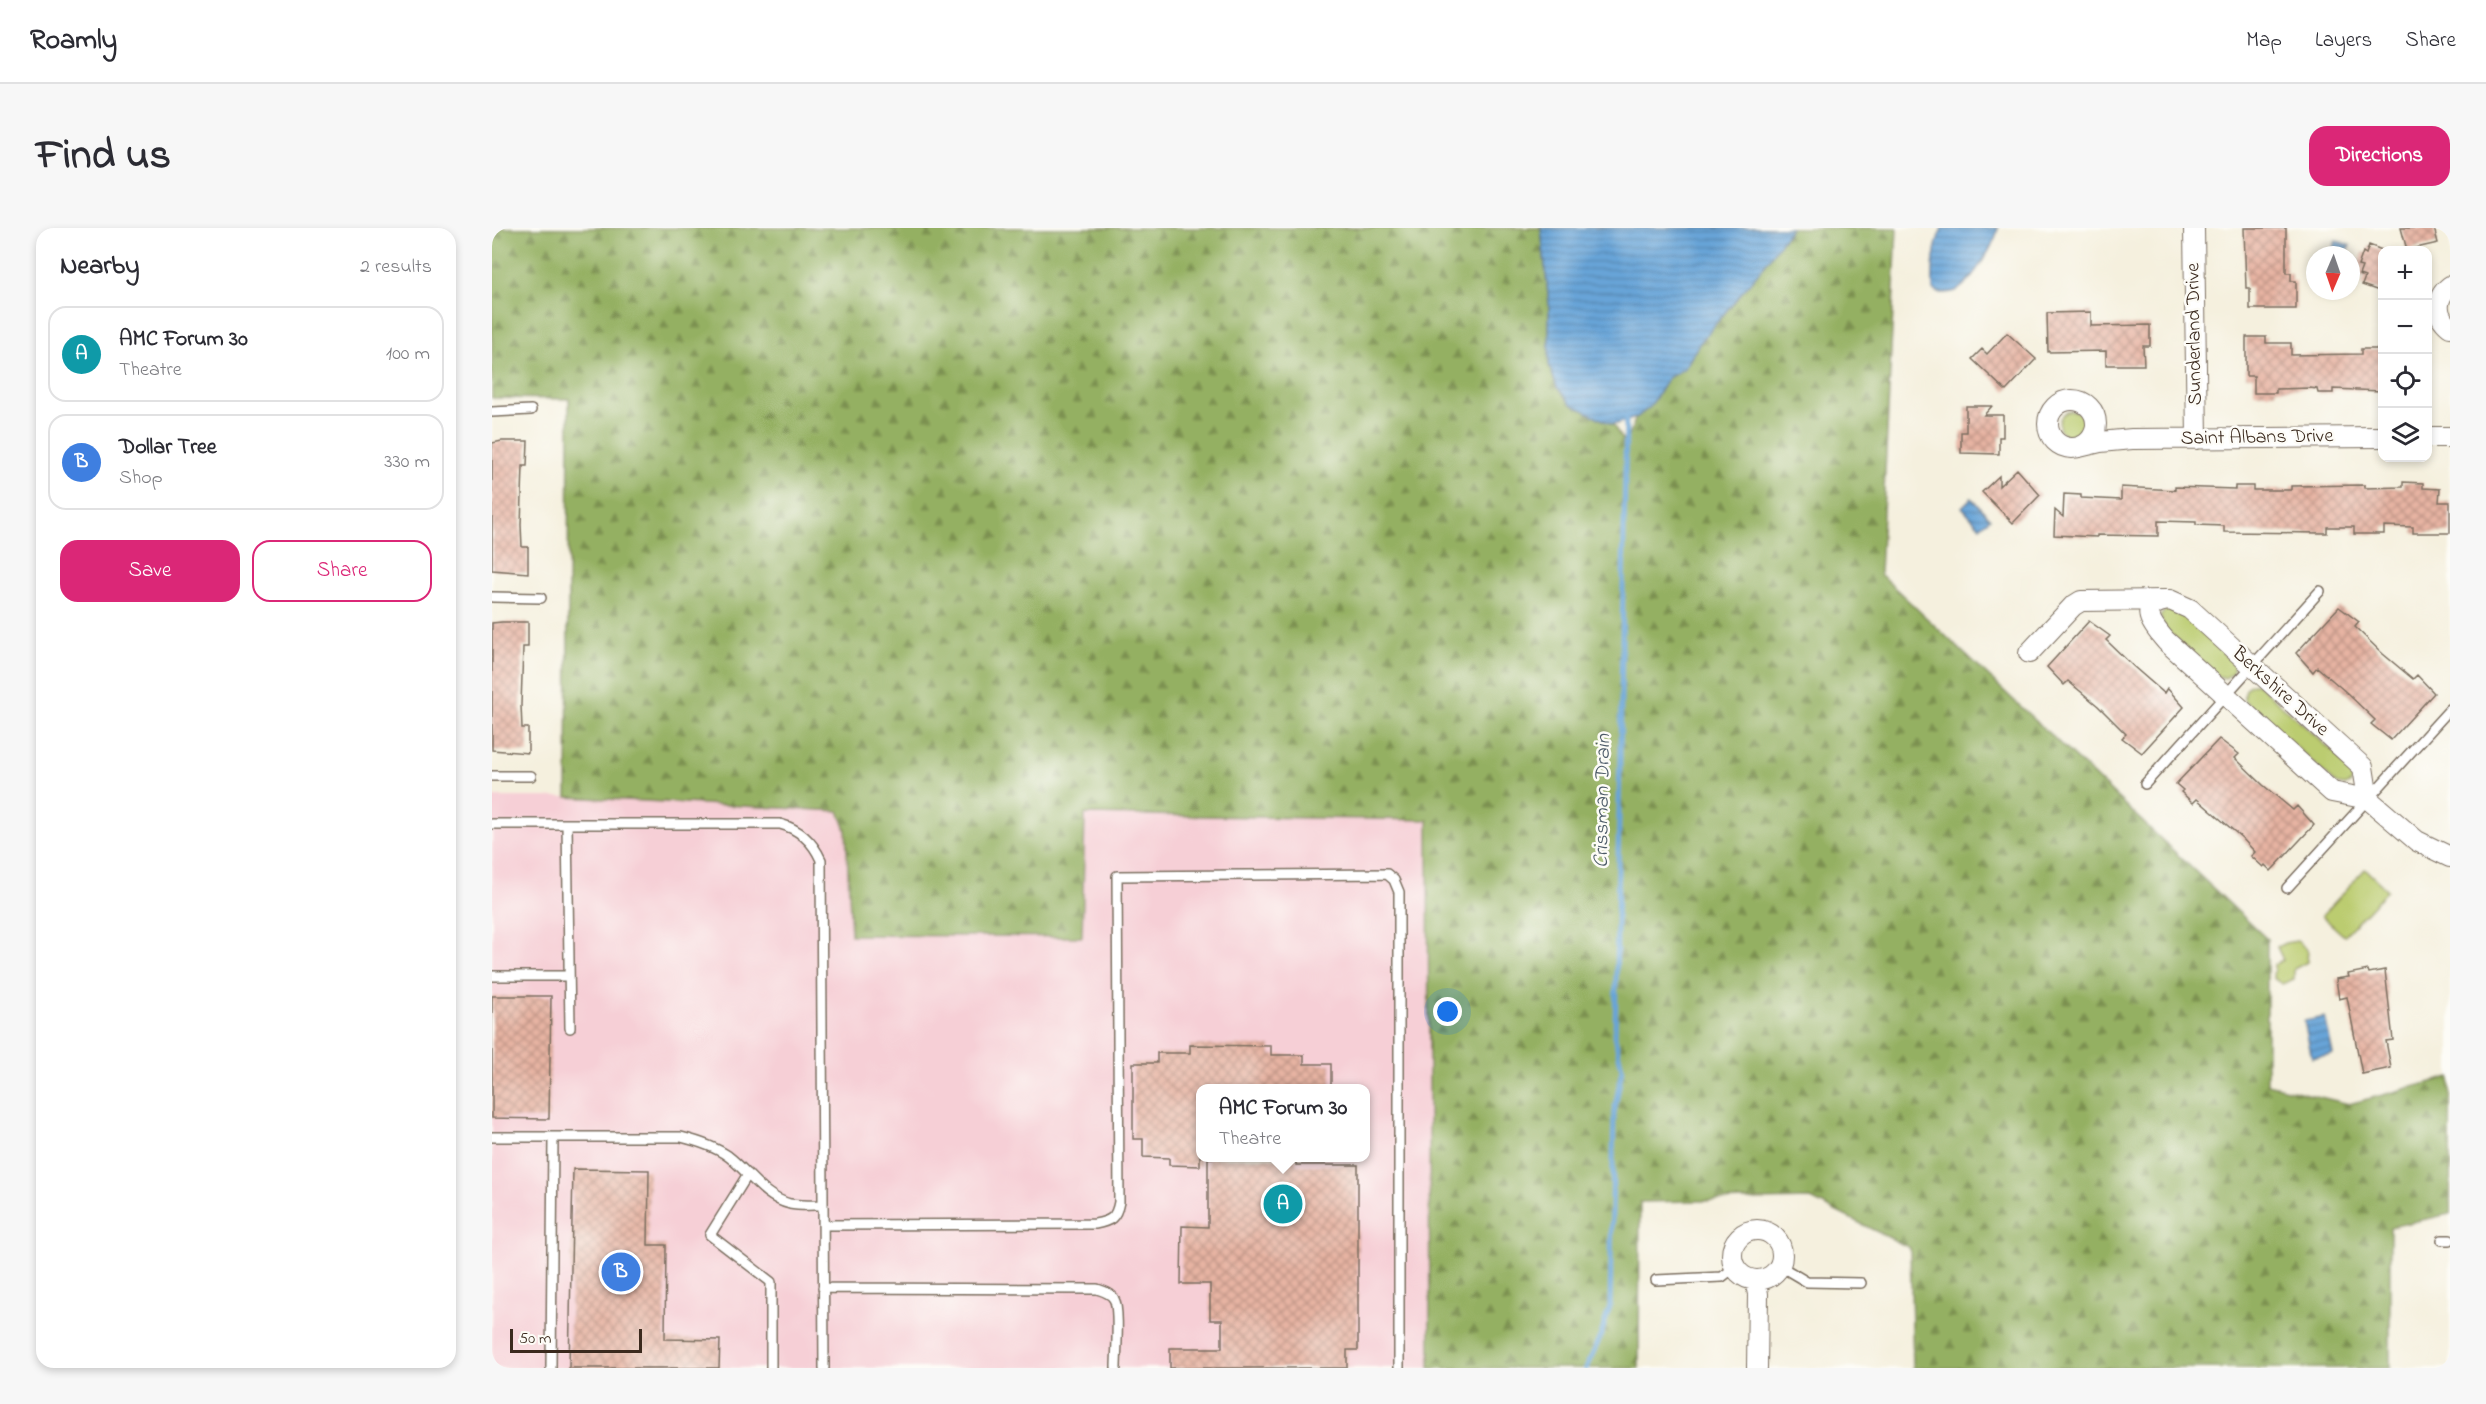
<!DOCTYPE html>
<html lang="en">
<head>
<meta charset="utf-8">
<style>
  body { margin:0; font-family:"Indie Flower",sans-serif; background:#f7f7f7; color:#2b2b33 }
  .controls { position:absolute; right:18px; top:18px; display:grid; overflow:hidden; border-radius:12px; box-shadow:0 3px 9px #0003 }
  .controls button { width:54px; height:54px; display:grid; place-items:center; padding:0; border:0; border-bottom:2px solid #e1e1e2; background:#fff; color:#2b2b33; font:30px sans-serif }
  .compass { position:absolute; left:1814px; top:18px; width:54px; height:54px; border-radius:50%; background:#fff; box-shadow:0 3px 9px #0003; rotate:182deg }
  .scale { position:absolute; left:18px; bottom:15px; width:132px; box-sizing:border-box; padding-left:6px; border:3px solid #3b2a1e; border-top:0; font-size:16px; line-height:21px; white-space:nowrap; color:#3b2a1e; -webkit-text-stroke:4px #fdfcf7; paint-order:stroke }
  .you { position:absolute; left:956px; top:784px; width:21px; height:21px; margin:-15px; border:4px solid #fff; border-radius:50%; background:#1a73e8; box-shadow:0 0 0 9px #1a73e833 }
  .badge { display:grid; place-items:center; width:39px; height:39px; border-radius:50%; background:#db2777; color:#fff; font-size:20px; font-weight:700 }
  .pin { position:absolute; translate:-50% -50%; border:3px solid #fff; box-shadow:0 2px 6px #0006 }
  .popup { position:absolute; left:704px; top:856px; width:174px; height:78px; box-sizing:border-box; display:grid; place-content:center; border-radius:12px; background:#fff; filter:drop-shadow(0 2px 4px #0005); font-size:20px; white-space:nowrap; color:#7c7c81 }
  .popup b { font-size:22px; color:#2b2b33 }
  .popup::after { content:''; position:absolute; left:50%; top:100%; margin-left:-12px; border:12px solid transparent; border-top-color:#fff }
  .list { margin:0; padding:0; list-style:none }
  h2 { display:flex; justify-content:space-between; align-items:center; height:78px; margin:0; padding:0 24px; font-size:26px }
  h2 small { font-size:20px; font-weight:400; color:#7c7c81 }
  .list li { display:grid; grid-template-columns:39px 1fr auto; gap:18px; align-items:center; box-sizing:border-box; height:96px; margin:0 12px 12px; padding:0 12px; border:2px solid #e1e1e2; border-radius:18px }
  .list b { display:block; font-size:22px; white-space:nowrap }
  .list p { margin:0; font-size:20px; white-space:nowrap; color:#7c7c81 }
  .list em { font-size:20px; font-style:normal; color:#7c7c81 }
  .actions { display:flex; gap:12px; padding:18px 24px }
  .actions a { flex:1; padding:14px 0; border:2px solid #db2777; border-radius:18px; text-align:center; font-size:21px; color:#db2777 }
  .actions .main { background:#db2777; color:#fff }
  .icon { flex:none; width:33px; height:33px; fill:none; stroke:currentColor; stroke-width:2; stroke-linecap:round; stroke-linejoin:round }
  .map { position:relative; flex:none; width:1958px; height:1140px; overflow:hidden; border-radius:18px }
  header { display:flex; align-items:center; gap:36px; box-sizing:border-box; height:84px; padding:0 30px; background:#fff; border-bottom:2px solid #e1e1e2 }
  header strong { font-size:28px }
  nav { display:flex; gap:33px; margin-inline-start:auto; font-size:21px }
  .intro { display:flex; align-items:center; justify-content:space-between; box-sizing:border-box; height:144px; padding:0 36px }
  h1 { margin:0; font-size:42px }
  .button { padding:15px 27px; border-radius:18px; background:#db2777; color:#fff; font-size:21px; font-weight:700 }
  main { display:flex; gap:36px; padding:0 36px }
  aside { flex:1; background:#fff; border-radius:18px; box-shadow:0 3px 9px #0003 }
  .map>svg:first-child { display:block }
  .built { fill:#f6cfd6; fill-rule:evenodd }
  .green { fill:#bbcc6f; stroke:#7b7b46; stroke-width:1.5 }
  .forest { fill:url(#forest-firs); stroke:#686d40; stroke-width:1.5 }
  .water { fill:url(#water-rules); stroke:#51677b; stroke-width:1.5 }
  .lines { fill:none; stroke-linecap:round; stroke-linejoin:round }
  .stream { stroke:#67a4d8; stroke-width:5 }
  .building { fill:url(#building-cross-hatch) }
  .service-casing { stroke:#7c6f61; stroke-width:12 }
  .minor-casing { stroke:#7c6f61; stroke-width:22 }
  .service { stroke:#fff; stroke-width:9 }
  .minor { stroke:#fff; stroke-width:20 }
  .labels { text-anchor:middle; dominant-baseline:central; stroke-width:5; stroke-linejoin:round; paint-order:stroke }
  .street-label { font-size:20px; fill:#3b2a1e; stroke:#fdfcf7 }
  .water-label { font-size:21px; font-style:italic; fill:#4d5b68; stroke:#fdfcf7 }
</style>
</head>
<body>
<header>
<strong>Roamly</strong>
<nav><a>Map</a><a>Layers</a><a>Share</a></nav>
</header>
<div class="intro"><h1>Find us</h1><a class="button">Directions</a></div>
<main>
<aside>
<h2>Nearby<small>2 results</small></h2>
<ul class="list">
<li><span class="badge" style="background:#0f9aa8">A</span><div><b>AMC Forum 30</b><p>Theatre</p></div><em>100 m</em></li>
<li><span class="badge" style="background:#3f7fe0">B</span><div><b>Dollar Tree</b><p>Shop</p></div><em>330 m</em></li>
</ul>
<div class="actions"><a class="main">Save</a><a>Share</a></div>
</aside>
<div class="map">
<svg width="1958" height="1140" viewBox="0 0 1958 1140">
  <defs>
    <pattern id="forest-firs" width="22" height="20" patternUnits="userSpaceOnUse" patternTransform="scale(1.5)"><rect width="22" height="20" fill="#94b062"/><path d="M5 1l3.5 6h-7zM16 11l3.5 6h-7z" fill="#7a8f50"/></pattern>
    <pattern id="water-rules" width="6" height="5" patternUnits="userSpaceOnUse" patternTransform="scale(1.5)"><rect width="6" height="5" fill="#67a4d8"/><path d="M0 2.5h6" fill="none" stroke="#5686af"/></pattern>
    <pattern id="building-cross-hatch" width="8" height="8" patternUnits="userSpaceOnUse" patternTransform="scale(1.5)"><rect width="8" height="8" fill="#e7b4a3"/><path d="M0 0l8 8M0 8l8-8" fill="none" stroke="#bc9384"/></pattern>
  </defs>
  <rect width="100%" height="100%" fill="#fdfcf7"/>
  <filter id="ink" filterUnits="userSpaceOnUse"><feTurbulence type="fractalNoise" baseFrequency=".0167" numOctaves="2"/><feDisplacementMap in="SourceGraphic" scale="12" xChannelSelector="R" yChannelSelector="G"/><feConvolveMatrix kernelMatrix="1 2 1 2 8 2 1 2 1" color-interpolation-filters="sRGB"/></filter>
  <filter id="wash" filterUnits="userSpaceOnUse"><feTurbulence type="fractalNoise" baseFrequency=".008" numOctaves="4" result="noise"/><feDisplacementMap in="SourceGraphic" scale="24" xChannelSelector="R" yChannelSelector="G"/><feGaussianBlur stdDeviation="1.35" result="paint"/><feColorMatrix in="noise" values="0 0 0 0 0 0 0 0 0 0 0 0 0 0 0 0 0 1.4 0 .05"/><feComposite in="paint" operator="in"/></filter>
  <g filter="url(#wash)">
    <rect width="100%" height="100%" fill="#f5f0de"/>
    <path class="built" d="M0,569h75l272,14 589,9 2,548h-938zM708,860h166v70h-166z"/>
    <path class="green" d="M1567 196a13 13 0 1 1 26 0a13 13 0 1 1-26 0Z
      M1675,381l14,5 51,47 2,6 -2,7 -7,4 -8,-2 -51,-46 -6,-14z
      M1760,456h6l94,85 2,7 -3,7 -6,3 -7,-1 -94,-85c-1,-8 0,-12 8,-16z
      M1873,641l22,21 -43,46 -22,-20z
      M1805,713l11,9 -1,12 -13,7v10l-12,5 -9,-6 1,-13 9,-5 -6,-13 8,-4z"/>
    <path class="forest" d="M6,0h1043l8,76v61l8,22 14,17 42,21 12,18 11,-25 14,-11 18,-29 17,-10 14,-24 64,-77 28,-39h106l-17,346 387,365v145l82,20 101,-27v137l-60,13v141h-477l-3,-120 -99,-49 -171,3 -1,166h-209l-2,-548 -343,-6 -3,123 -231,-2 -5,-105 -7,-19 -272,-14 2,-398 -77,-1v-168z"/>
    <path class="water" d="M1049,0h250l-28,39 -64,77 -14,24 -17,10 -18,29 -14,11 -23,7 -42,-21 -14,-17 -8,-22v-61z
      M1450,0h56c-3,17 -25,51 -40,62 -5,3 -12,3 -19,3l-6,-3c-1,-21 0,-43 9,-62z
      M1844,13l14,4 -4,10h-15z
      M1479,270l19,20 -10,9 -18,-20z
      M1833,789l8,37 -21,4 -8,-37z"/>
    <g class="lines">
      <path class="stream" d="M1094,1140l14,-30 10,-32 4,-193 8,-44 -7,-32 11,-621"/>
    </g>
    <g id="blocks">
      <path class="building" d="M1752,0h42v45h5v8h5v28h-46v-21h-4z
        M1909,0h33l4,15 -31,7z
        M1877,17l13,5v42l-20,-7 3,-8 -6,-2 3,-8 -4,-1 5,-14 3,2z
        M1599,84v14l59,-1v21h-7l1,19h-38v-14l-58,1 -1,-39z
        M1515,105l29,26 -30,32 -34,-32 10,-10 5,5z
        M1754,109h20v6h25v12l70,-1v-5h21v42l-49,-2v4h-15l-1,-4 -7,-1 -34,1v4h-22v-17h-8z
        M1474,178h26l-8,9h19v22h-4v17l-38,-1v-21h5z
        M10,213h26l-1,25h-4l-2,59 1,22h6v26l-36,-3v-127z
        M1525,241l23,26 -27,28 -31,-31 17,-16v10z
        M1911,254l20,1v5l17,1 -1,13h11v31h-37v-6l-29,-1v8h-30v-7h-27v6l-103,-1v-6l-28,-1v-3l-38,-1v15l-61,-1v2l-43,-2 1,-25 8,7 1,-23 17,1v3l40,2v-13l54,3v-3l60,2v-3h18v4h38v-4l74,-1v3l38,-1z
        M1847,379l20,15 -4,5 28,27 30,25 4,-4 17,18 -43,47 -20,-16 4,-4 -28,-27 -30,-26 -4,5 -17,-19z
        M1597,393l21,15 -4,4 28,27 30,26 3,-5 17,19 -42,46 -20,-15 4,-4 -28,-28 -30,-25 -4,4 -17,-18z
        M10,394h26v25h-5l-2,58 1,23h6v25l-36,-3v-127z
        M1727,511l20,15 -4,4 28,27 30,25 4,-4 17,19 -43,46 -6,-6 -2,2 -12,-11 4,-4 -13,-14 -45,-39 -4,4 -12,-11 2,-2 -7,-6z
        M1876,742l1,3 16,-3 8,70 -7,1 5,27 -29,6 -15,-77 -8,2 -3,-20 13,-2 -1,-3z
        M0,768h59l-2,123 -57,-1z
        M698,817l81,1v9h33v9h27v25h-131v77l-31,-1v-7l-26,-1v-18h-10v-76h24v-10h33z
        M716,930h88v7h62v185h-11v18h-177v-20h52v-28h-12v-36h-29l1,-58 26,1z
        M81,941l76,1 -1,75h18l-1,94 55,1 -1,28h-150z"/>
    </g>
  </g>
  <g filter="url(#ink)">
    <use href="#blocks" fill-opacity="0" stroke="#7c6f61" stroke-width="1.5"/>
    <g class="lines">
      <defs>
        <path id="service" d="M0,184l39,-2
          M0,369l49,1
          M0,548h39
          M1653,556l175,-193
          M0,596h288c19,5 33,18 41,36l3,508
          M75,596l3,204
          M1795,660l163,-179
          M0,748h77
          M0,909h189c16,4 33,9 47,19 21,16 35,41 62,48 10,2 22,1 33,1
          M256,946l-38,61 61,47v86
          M331,997l272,-1c16,-3 21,-6 24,-22l-2,-326 270,-2 7,6 5,12v476
          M1950,1012h8
          M1288,1038l27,16 54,1
          M1164,1052l66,-3 13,-10
          M331,1060l274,1c6,2 14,4 17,10 6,10 2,55 2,69
          M59,1140l2,-231"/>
        <path id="minor" d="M1702,0l3,211
          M1958,58c-15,12 -15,29 0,41
          M1556 196a24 24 0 1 1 48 0a24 24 0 1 1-48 0Z
          M1936,209h22
          M1587,219l21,-5 32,-3 250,-2
          M1678,372l20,9 173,158 5,32 -36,-7 -166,-151c-14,-16 -31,-37 4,-41z
          M1537,425l44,-47 8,-5 85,-1
          M1876,571l49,42 33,16
          M1240 1027a25 25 0 1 1 50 0a25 25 0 1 1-50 0Z
          M1263,1052l3,14 -1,74"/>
      </defs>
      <use href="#service" class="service-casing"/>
      <use href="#minor" class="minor-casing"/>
      <use href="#service" class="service"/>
      <use href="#minor" class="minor"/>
    </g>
  </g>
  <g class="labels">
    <g class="street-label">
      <text transform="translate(1703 106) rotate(-91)">Sunderland Drive</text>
      <text transform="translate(1765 210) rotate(-1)">Saint Albans Drive</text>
      <text transform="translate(1788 464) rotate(42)">Berkshire Drive</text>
    </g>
    <g class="water-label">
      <text transform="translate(1111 573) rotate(-89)">Crissman Drain</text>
    </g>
  </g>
</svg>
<div class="controls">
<button>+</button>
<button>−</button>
<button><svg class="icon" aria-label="locate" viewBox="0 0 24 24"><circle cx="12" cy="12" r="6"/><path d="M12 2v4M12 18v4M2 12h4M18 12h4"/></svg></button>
<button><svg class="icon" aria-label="layers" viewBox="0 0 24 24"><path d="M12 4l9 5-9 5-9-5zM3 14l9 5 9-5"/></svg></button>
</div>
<svg class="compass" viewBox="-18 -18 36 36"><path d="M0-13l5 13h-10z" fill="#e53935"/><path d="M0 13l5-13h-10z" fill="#7c7c81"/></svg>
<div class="scale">50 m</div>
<div class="you"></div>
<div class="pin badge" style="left:791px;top:976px;background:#0f9aa8">A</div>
<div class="popup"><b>AMC Forum 30</b>Theatre</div>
<div class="pin badge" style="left:129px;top:1044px;background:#3f7fe0">B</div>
</div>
</main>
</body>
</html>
